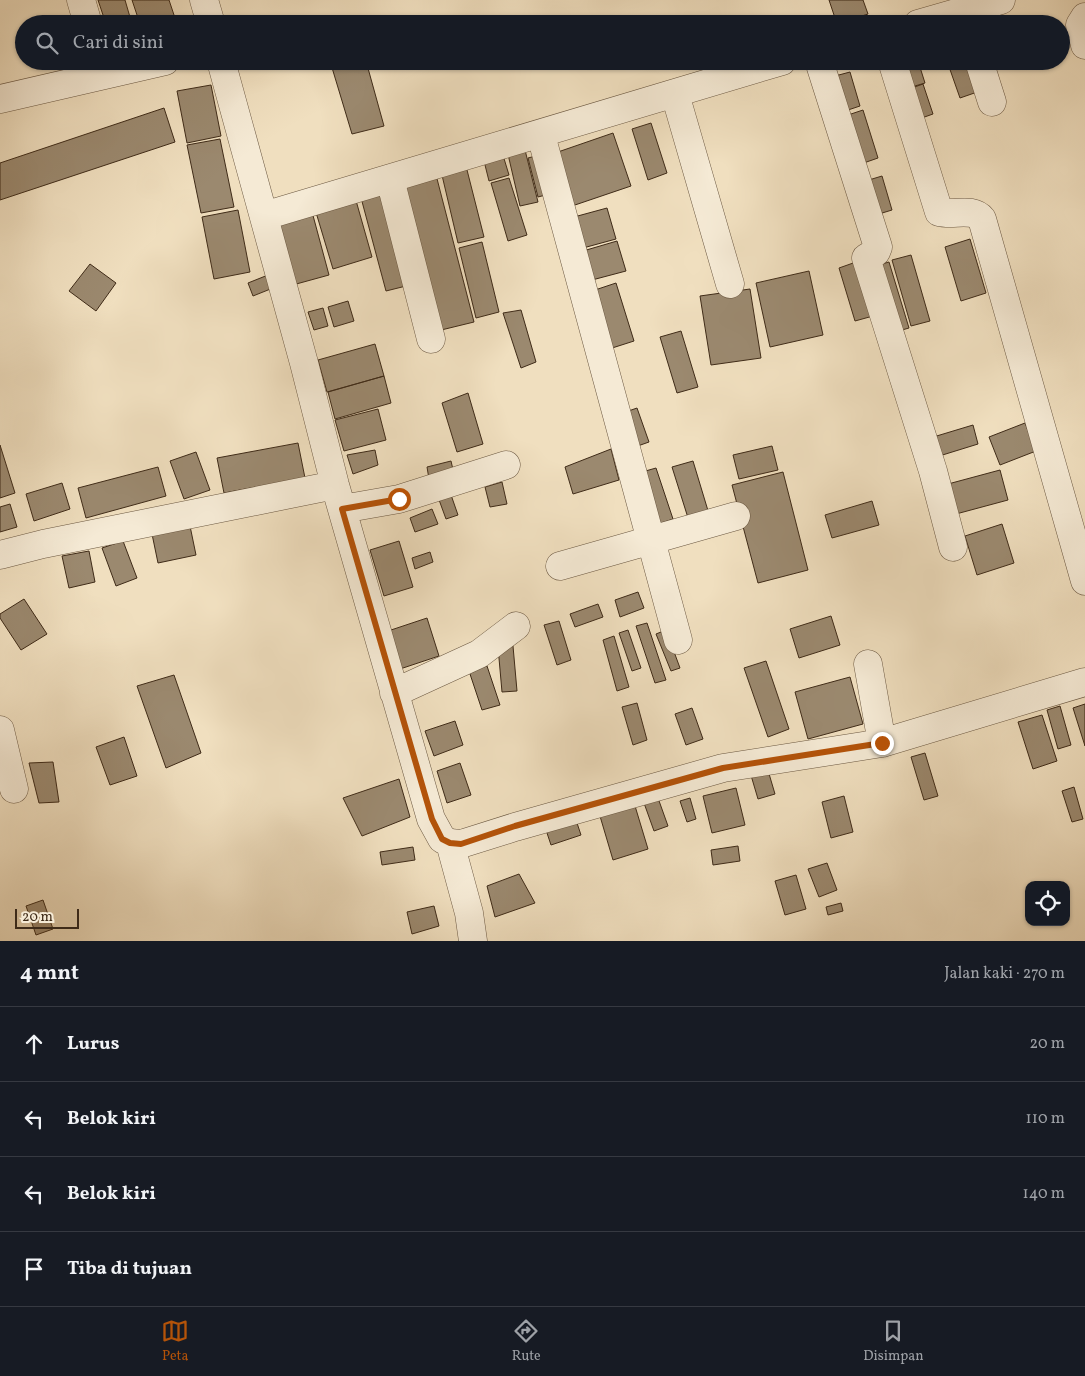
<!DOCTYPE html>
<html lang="id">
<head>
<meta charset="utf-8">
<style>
  body { margin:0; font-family:Vollkorn,serif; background:#20242c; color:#f1f3f6 }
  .controls { position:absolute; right:15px; bottom:15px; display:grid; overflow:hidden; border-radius:10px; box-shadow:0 1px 4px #0004 }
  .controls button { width:45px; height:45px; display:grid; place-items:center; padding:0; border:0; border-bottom:1px solid #363941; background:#171b24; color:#f1f3f6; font:25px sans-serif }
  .scale { position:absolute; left:15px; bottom:12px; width:64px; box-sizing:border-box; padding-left:5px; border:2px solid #3f2b18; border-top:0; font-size:14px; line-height:18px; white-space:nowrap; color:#3f2b18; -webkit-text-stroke:4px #f5ead5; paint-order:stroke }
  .stop { position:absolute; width:15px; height:15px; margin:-11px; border:4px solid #b45309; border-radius:50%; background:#fff }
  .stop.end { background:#b45309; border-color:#fff; box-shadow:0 1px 5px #0008 }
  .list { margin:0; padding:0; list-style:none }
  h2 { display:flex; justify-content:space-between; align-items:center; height:65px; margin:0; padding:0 20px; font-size:21px }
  h2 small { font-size:16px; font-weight:400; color:#9ea1a6 }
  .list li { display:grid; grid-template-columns:32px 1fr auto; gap:15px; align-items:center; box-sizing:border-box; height:75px; padding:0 20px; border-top:1px solid #363941 }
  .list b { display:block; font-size:19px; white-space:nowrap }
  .list em { font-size:16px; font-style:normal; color:#9ea1a6 }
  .icon { flex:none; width:28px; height:28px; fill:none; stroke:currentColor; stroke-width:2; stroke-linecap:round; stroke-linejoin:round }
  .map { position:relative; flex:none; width:1085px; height:941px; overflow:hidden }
  .search { position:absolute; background:#171b24; box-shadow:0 1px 4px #0004; left:15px; right:15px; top:15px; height:55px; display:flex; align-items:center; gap:12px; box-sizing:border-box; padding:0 18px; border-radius:28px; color:#9ea1a6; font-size:19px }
  .sheet { height:365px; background:#171b24 }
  nav { display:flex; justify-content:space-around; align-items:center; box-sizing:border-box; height:70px; border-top:1px solid #363941; background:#171b24; font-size:14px; color:#9ea1a6 }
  nav a { display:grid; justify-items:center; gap:2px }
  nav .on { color:#b45309 }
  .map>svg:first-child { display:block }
  .building { fill:#9b896f; stroke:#3f2b18 }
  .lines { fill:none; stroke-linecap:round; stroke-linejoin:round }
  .minor-casing { stroke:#6b5842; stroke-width:29 }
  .minor { stroke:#f5ead5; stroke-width:28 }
  .route { stroke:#b45309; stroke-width:6 }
</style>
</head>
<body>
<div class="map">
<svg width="1085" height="941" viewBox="0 0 1085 941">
  <rect width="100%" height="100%" fill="#f0dfbf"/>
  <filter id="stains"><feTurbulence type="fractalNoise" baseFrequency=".004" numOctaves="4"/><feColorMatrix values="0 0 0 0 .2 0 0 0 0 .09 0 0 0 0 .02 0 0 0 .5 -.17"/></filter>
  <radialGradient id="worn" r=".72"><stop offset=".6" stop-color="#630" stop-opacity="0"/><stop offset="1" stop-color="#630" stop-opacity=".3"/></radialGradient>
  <path class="building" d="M98,0h27l7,24h-26z
    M132,0h37l8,24h-37z
    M829,0h34l5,14 -31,10z
    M330,61h36l18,65 -32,8z
    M897,61h21l7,22 -20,6z
    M947,61h27l9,29 -23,8z
    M850,72l10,34 -15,5 -10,-35z
    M923,84l10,30 -17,6 -10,-30z
    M211,85l10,51 -34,7 -10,-52z
    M164,108l11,34 -175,58v-37z
    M863,110l15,48 -23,8 -16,-48z
    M651,123l16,50 -19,7 -16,-51z
    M613,133l18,53 -59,20 -17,-53z
    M220,139l14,68 -33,6 -14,-68z
    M524,146l14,56 -18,4 -13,-56z
    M502,152l7,23 -20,6 -6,-24z
    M543,154l10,39 -15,4 -10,-39z
    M466,166l18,71 -26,6 -17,-72z
    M435,171l39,151 -41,10 -39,-150z
    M882,176l10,34 -23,7 -10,-34z
    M509,178l18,57 -19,6 -17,-58z
    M388,186l26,98 -28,7 -26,-97z
    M355,197l17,60 -39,12 -18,-60z
    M311,208l18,67 -40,11 -19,-67z
    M607,208l9,31 -33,9 -9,-31z
    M238,210l12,62 -36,7 -12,-62z
    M970,239l16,54 -25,8 -16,-54z
    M617,241l9,30 -34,9 -9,-29z
    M482,242l17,70 -23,6 -17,-70z
    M911,255l19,66 -19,5 -19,-66z
    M856,262l17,54 -18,5 -16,-53z
    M889,262l20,66 -14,4 -20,-66z
    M90,264l26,19 -20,28 -27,-20z
    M809,271l14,64 -53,12 -14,-64z
    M268,275l5,13 -20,8 -5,-13z
    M616,283l18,58 -25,8 -17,-58z
    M750,289l11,69 -50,7 -11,-69z
    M348,301l6,20 -20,6 -6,-20z
    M323,308l5,18 -14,4 -6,-18z
    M521,310l15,52 -15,6 -18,-55z
    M681,331l17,56 -21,6 -17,-56z
    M375,344l9,32 -57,16 -9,-32z
    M384,376l7,27 -56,16 -7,-27z
    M468,393l15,51 -26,8 -15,-49z
    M637,408l12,34 -17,6 -12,-34z
    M378,409l8,31 -42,11 -9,-31z
    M1025,423l11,28 -36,14 -11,-28z
    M973,425l5,19 -42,13 -6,-19z
    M298,443l7,35 -81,15 -7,-35z
    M0,445l15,48 -15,5z
    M772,446l6,24 -39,9 -6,-24z
    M611,449l8,31 -46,14 -8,-27z
    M375,450l3,15 -25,9 -6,-19z
    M196,452l14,38 -26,9 -14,-38z
    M451,461l3,13 -25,5 -2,-12z
    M693,461l16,53 -20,7 -17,-54z
    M158,467l8,29 -80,22 -8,-30z
    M656,468l17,51 -14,5 -17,-52z
    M1000,470l8,30 -52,14 -8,-30z
    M783,472l25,98 -50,13 -26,-98z
    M502,482l5,22 -17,3 -5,-20z
    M62,483l8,26 -36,12 -8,-27z
    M450,492l8,23 -12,4 -8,-22z
    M872,501l7,24 -47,13 -7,-23z
    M10,504l7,23 -17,5v-25z
    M432,509l6,15 -23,8 -5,-14z
    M1002,524l12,39 -37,12 -12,-39z
    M190,526l6,29 -38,8 -6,-29z
    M123,541l14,37 -21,8 -14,-38z
    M399,541l14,46 -29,9 -14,-46z
    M89,551l6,31 -26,6 -7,-32z
    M430,552l3,10 -18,7 -3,-11z
    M638,592l6,16 -24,9 -5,-17z
    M24,599l23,35 -26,16 -21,-32v-4z
    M598,604l5,13 -28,10 -5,-13z
    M831,616l9,29 -41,13 -9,-29z
    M427,618l12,38 -39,13 -12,-38z
    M559,621l12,39 -14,5 -13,-40z
    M647,623l19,57 -11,3 -19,-57z
    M628,630l13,38 -9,3 -13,-38z
    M666,630l14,38 -9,3 -15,-37z
    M614,636l15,51 -12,4 -14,-51z
    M513,646l4,45 -15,1 -4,-45z
    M766,661l23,68 -21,8 -24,-69z
    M487,666l13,39 -18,5 -13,-39z
    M174,675l27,78 -35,15 -29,-82z
    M850,677l13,47 -55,15 -13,-47z
    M637,703l10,37 -14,5 -11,-38z
    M1085,704v42l-12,-38z
    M1060,706l11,39 -13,4 -11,-39z
    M692,708l11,31 -17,6 -11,-31z
    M1042,715l15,46 -24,8 -15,-47z
    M455,721l8,24 -29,11 -9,-25z
    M124,737l13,39 -27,9 -14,-38z
    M925,753l13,43 -14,4 -13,-43z
    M53,762l6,40 -20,1 -10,-40z
    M460,763l11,32 -24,8 -10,-32z
    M767,767l8,27 -17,5 -8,-27z
    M399,779l11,38 -48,19 -19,-38z
    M1074,787l9,32 -11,3 -10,-31z
    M736,788l9,37 -33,8 -9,-37z
    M632,796l16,53 -35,11 -16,-54z
    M844,796l9,36 -22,6 -9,-36z
    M658,798l10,28 -14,5 -10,-28z
    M690,798l6,21 -9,3 -7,-21z
    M574,814l7,21 -30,10 -7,-21z
    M738,846l2,15 -27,4 -2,-15z
    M413,847l2,13 -33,5 -2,-13z
    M827,863l10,27 -18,7 -11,-28z
    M519,874l16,29 -40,14 -8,-31z
    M796,875l10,34 -21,6 -10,-34z
    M43,900l10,29 -17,6 -10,-29z
    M841,903l2,8 -15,4 -2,-8z
    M434,906l5,20 -27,8 -5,-22z"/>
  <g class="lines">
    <defs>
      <path id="minor" d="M81,0l7,24
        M204,0l7,24
        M1085,17l-5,8 5,20
        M918,24l83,-24
        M221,61l83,302 31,122 96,334 11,20 8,4 11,1 54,-17 208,-59 159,-25 203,-61
        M819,61l59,186 -2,5 -10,6 67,213 20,76
        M892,61l47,151c15,4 33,-5 43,7l103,362
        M979,61l13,41
        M675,94l55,190
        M0,99l165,-38
        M541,135l137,505
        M390,179l41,160
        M264,216l518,-155
        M342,509l57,-10 107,-34
        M0,555l43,-11 292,-59
        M560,566l176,-50
        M868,664l14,79
        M394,693l85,-39 37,-28
        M0,730l14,59
        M450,843l19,70 4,28"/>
    </defs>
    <use href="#minor" class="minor-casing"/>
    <use href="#minor" class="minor"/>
  </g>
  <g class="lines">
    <path class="route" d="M399,499l-57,10 90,310 10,20 8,4 11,1 54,-18 208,-58 159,-25"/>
  </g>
  <rect width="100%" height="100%" filter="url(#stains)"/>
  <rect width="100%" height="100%" fill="url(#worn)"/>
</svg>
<div class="controls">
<button><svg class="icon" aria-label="locate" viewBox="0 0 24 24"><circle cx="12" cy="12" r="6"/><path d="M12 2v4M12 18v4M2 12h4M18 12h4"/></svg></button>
</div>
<div class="scale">20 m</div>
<div class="stop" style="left:399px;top:499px"></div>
<div class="stop end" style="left:882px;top:743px"></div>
<div class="search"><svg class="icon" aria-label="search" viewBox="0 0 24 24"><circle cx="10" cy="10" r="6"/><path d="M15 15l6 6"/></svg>Cari di sini</div>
</div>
<section class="sheet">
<h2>4 mnt<small>Jalan kaki · 270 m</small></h2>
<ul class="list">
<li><svg class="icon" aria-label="ahead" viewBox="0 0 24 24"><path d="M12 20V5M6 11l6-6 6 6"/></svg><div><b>Lurus</b></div><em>20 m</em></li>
<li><svg class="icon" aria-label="left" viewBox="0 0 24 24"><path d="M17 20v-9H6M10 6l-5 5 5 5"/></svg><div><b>Belok kiri</b></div><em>110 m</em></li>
<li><svg class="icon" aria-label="left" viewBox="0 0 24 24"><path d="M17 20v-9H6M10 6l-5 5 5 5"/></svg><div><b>Belok kiri</b></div><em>140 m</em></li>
<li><svg class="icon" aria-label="arrive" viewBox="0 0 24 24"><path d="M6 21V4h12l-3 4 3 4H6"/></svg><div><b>Tiba di tujuan</b></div></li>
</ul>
</section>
<nav>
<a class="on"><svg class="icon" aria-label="map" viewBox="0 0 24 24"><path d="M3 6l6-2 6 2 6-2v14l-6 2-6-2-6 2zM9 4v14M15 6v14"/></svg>Peta</a>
<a><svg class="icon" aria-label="directions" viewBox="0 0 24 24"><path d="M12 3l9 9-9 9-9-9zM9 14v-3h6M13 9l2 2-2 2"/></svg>Rute</a>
<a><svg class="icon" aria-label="saved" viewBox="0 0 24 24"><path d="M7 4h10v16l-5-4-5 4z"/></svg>Disimpan</a>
</nav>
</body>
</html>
